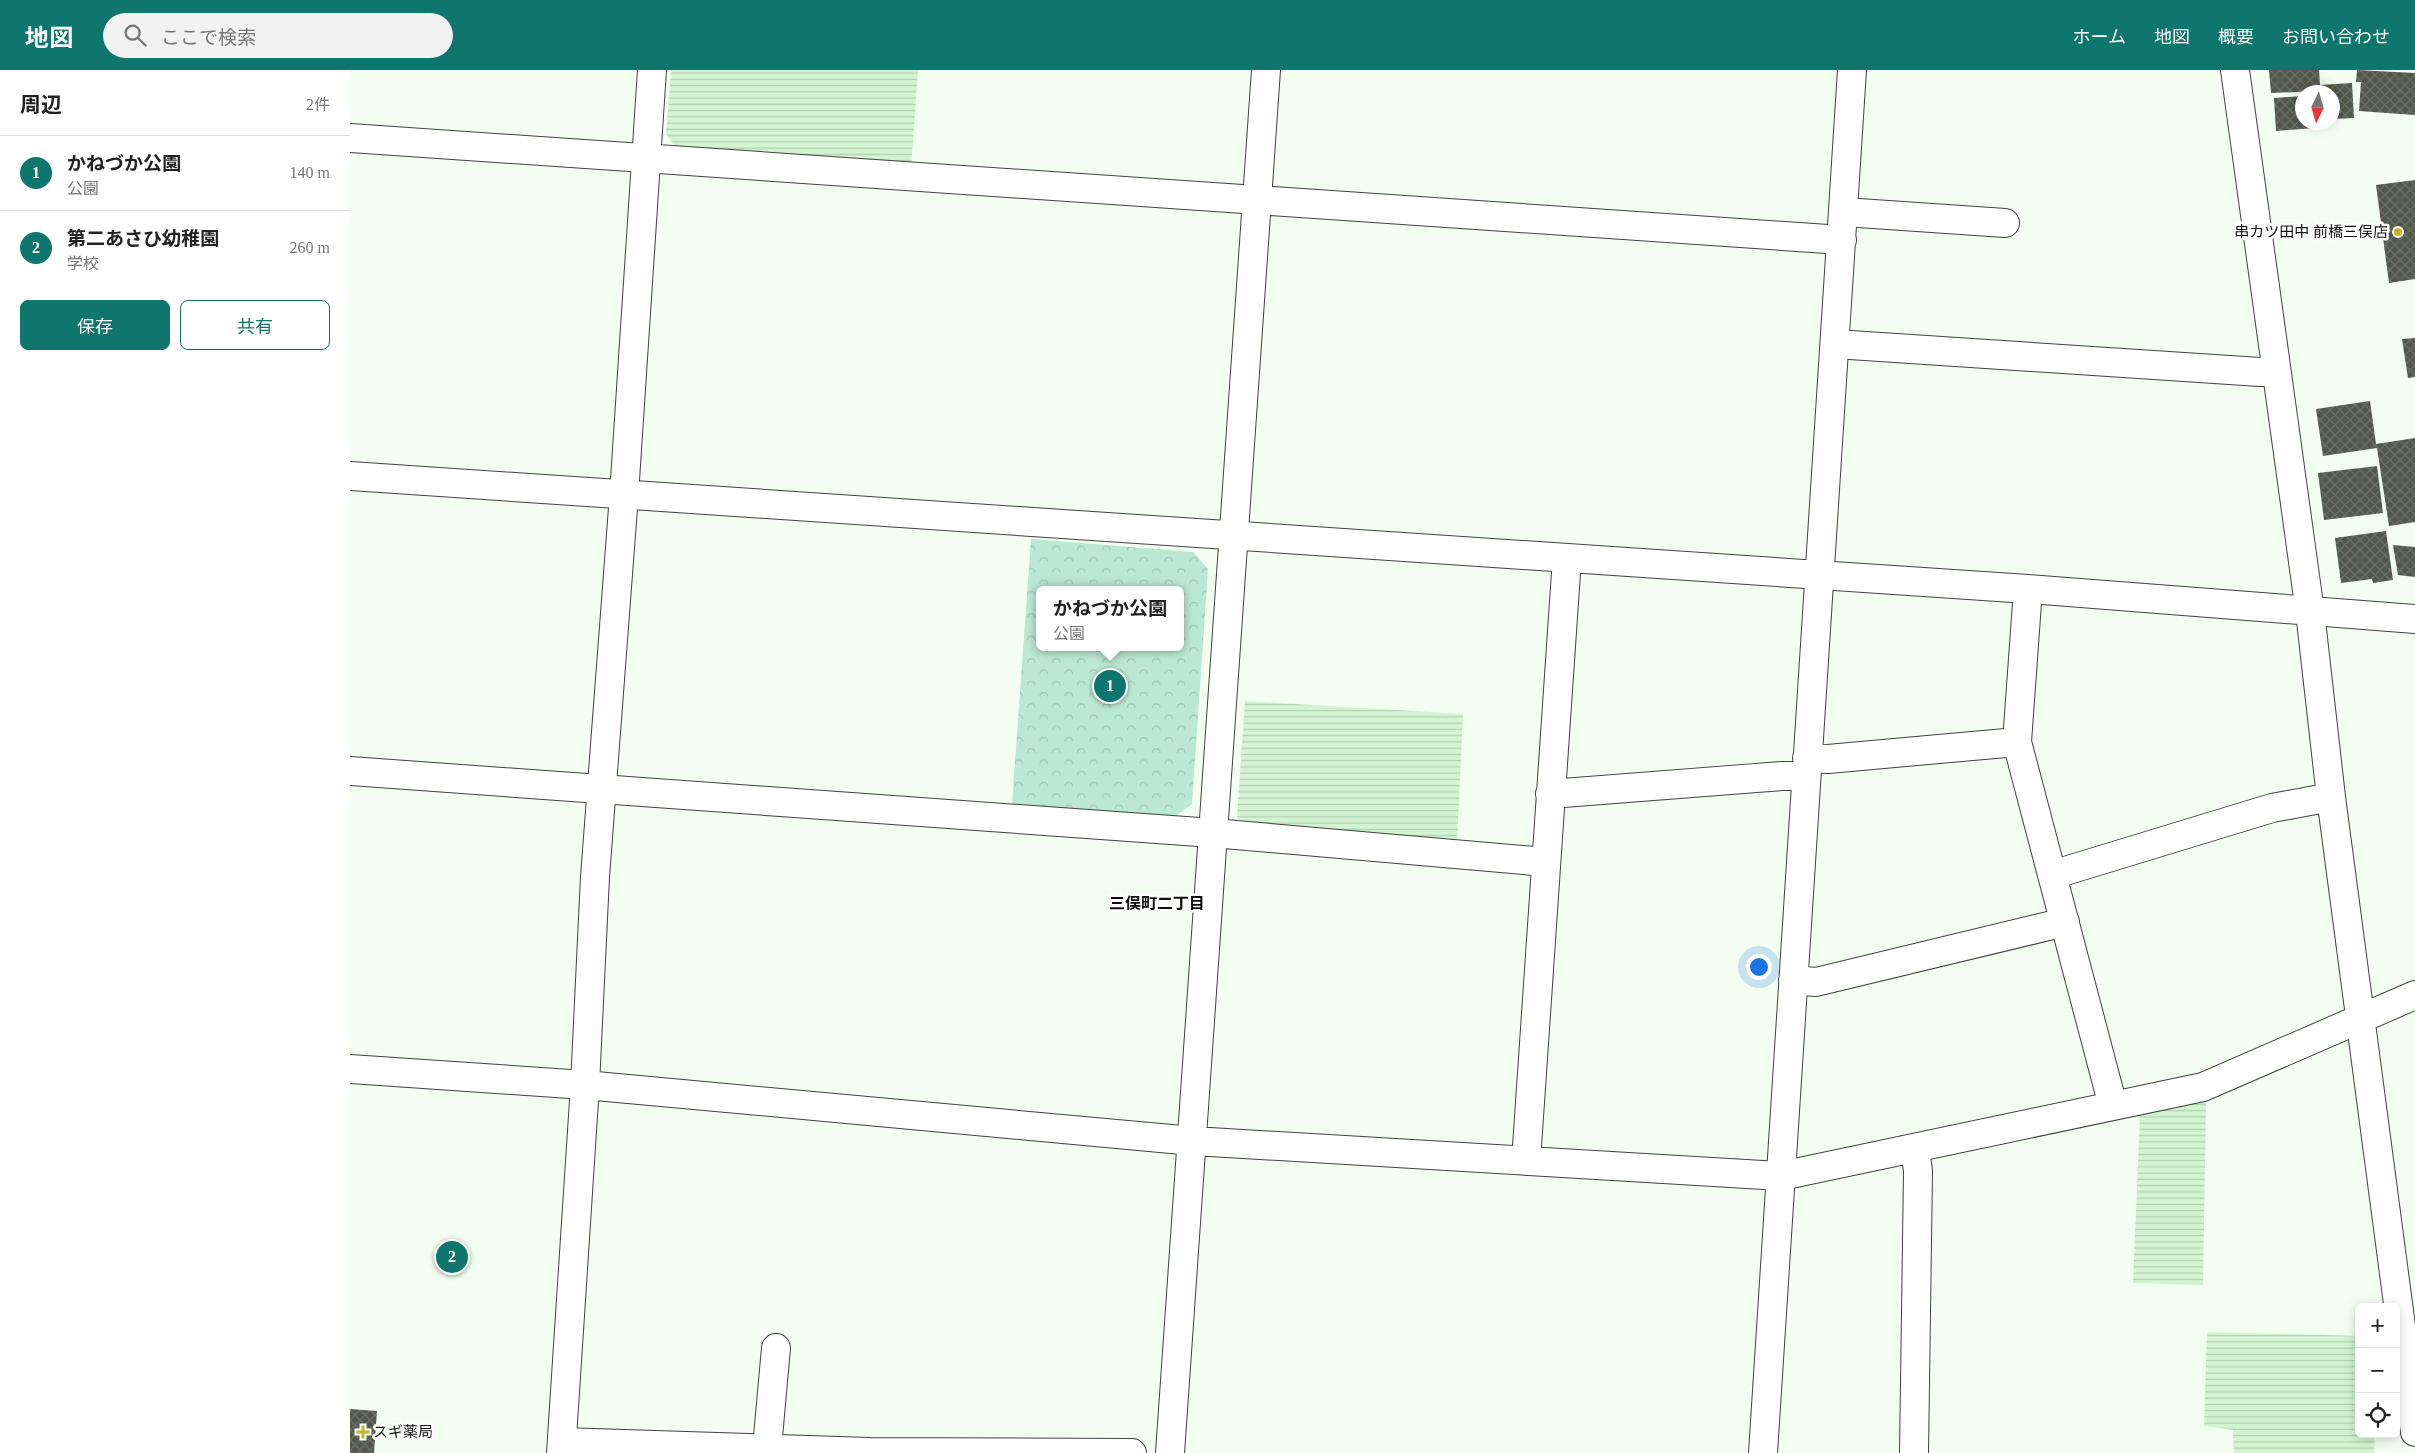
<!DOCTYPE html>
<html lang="ja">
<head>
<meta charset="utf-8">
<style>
  body { margin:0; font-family:"Times New Roman","Noto Sans JP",serif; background:#f2f2f2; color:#222 }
  .controls { position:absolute; right:15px; bottom:15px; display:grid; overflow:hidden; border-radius:8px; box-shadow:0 2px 12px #0003 }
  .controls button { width:45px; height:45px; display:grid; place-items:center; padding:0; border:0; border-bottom:1px solid #e0e0e0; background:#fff; color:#222; font:25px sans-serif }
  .compass { position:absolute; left:1945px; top:15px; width:45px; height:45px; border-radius:50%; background:#fff; box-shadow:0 2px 12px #0003; rotate:185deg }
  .you { position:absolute; left:1408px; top:896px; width:18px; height:18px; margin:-12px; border:4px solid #fff; border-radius:50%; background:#1a73e8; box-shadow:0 0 0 8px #1a73e833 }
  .badge { display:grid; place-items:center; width:32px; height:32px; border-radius:50%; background:#0f766e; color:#fff; font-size:16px; font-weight:700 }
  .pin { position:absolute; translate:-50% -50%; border:2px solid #fff; box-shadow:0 1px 5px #0006 }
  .popup { position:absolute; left:686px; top:516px; width:148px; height:65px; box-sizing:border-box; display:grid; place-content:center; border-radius:8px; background:#fff; filter:drop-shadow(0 1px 4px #0005); font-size:16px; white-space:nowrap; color:#767676 }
  .popup b { font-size:19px; color:#222 }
  .popup::after { content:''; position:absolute; left:50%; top:100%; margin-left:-10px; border:10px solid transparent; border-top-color:#fff }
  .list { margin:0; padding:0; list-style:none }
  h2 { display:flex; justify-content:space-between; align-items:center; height:65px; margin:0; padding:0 20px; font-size:21px }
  h2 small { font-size:16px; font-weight:400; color:#767676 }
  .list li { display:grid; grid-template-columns:32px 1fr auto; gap:15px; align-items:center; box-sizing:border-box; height:75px; padding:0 20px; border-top:1px solid #e0e0e0 }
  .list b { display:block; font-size:19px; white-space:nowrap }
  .list p { margin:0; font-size:16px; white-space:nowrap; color:#767676 }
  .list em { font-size:16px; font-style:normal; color:#767676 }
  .actions { display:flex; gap:10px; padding:15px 20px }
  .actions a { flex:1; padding:11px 0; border:1px solid #0f766e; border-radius:8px; text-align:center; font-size:18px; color:#0f766e }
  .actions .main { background:#0f766e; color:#fff }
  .icon { flex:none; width:28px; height:28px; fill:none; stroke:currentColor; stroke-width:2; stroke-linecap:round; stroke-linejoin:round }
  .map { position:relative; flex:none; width:2065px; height:1383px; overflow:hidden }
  header { display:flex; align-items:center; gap:30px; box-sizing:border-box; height:70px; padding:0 25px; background:#0f766e; color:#fff }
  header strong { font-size:24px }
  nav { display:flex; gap:28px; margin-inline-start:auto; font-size:18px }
  .search { width:350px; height:45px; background:#f2f2f2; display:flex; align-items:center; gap:12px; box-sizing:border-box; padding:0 18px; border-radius:28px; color:#767676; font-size:19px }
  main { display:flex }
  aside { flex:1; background:#fff }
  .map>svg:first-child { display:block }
  .farmland { fill:url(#farmland-rules) }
  .park { fill:url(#park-crowns); fill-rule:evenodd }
  .building { fill:url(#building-cross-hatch) }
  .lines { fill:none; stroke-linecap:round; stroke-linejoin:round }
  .minor-casing { stroke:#414141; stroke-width:30 }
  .minor { stroke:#fff; stroke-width:28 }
  .poi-dot { fill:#bab92a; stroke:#fff; stroke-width:2 }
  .labels { text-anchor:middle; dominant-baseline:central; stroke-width:5; stroke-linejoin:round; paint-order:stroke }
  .poi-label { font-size:15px; fill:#0e0e0e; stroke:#fff; text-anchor:end }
  .neighbourhood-label { font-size:16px; font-weight:bold; fill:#0e0e0e; stroke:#fff }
</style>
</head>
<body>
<header>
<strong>地図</strong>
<div class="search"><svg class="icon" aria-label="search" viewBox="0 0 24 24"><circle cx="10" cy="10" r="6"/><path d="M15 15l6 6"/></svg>ここで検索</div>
<nav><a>ホーム</a><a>地図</a><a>概要</a><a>お問い合わせ</a></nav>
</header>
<main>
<aside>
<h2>周辺<small>2件</small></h2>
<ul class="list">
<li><span class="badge">1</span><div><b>かねづか公園</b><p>公園</p></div><em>140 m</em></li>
<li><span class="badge">2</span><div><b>第二あさひ幼稚園</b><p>学校</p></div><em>260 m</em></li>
</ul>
<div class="actions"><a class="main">保存</a><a>共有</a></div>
</aside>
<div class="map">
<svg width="2065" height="1383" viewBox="0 0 2065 1383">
  <defs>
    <pattern id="farmland-rules" width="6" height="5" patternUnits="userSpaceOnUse" patternTransform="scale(1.25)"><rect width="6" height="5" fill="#d2f4d1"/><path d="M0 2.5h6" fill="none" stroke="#b3d0b2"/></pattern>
    <pattern id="park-crowns" width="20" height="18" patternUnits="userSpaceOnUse" patternTransform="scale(1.25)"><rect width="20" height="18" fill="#bae8d2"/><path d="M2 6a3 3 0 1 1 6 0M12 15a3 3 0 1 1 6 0" fill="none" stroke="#9fc6b3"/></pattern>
    <pattern id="building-cross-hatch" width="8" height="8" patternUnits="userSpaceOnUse" patternTransform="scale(1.25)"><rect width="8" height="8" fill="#52574b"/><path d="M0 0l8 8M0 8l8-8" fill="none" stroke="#6b6f66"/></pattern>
  </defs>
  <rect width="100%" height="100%" fill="#f2fef0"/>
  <path class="farmland" d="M321,0h247l-7,98 -233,-17 -12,-17z
    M895,631l218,13 -6,130 -210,-15 -10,-12z
    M1856,1031l-3,184 -70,-2 7,-168z
    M1857,1262l152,4v98h16l-1,19h-140l-1,-23 -29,-4z"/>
  <path class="park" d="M681,469l162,13 15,17 -16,235 -18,13 -162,-13zM690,520h140v57h-140z"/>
  <path class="building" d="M1919,0h50l1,15 32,-2 2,35 -22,1v-27l-13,-1 -48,2z
    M2007,0l58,3v42l-56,-4 2,-29h-5z
    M1952,26v26h26l-2,5 -50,4 -2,-33z
    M2065,110v99l-26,4 -13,-98z
    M2065,268v39l-7,1 -6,-39z
    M2020,331l6,43 39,-6v84l-26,4 -12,-78 -54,8 -7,-47z
    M2027,396l6,47 -59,7 -6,-47z
    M2036,461l7,49 -20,3 -1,-4 -31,4 -6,-45z
    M2043,475l22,2v30l-17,-2z
    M0,1339l27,2 -3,42h-24z"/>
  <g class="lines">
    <defs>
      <path id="minor" d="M1885,0l75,542 21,185 84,635
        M0,68l1492,102
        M1494,142l161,11
        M1485,274l425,28 16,-1
        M0,406l1678,113 387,30
        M1678,519l-11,153 96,364
        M1457,688l21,1 189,-17
        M0,701l863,62 333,29
        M1200,724l232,-18h24
        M1702,805l220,-67 59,-11
        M1443,910l23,2 249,-60
        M0,999l235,16 608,56 588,35 422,-89 212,-92
        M1176,1091l41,-603
        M212,1372l308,10 262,1
        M417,1378l9,-100
        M211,1383l24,-368 10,-208 29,-382 28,-425
        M820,1383l96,-1383
        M1413,1383l89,-1383
        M1564,1383l4,-282 -3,-23"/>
    </defs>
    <use href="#minor" class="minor-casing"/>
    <use href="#minor" class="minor"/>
  </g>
  <g class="poi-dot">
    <circle cx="2048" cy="162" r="5"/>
    <path d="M10.5 1354.5h5v5h5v5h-5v5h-5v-5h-5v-5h5z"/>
  </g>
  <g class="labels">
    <g class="poi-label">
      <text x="2038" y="162">串カツ田中 前橋三俣店</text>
      <text x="23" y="1362" text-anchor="start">スギ薬局</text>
    </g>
    <g class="neighbourhood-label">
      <text x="807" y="833">三俣町二丁目</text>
    </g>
  </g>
</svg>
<div class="controls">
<button>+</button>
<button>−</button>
<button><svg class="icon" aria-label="locate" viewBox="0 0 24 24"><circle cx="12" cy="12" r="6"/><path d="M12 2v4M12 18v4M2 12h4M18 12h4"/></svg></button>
</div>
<svg class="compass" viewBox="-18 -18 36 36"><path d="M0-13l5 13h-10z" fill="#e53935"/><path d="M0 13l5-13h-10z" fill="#767676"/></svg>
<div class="you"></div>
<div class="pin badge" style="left:760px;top:616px">1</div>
<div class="popup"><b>かねづか公園</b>公園</div>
<div class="pin badge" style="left:102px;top:1187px">2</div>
</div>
</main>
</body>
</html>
